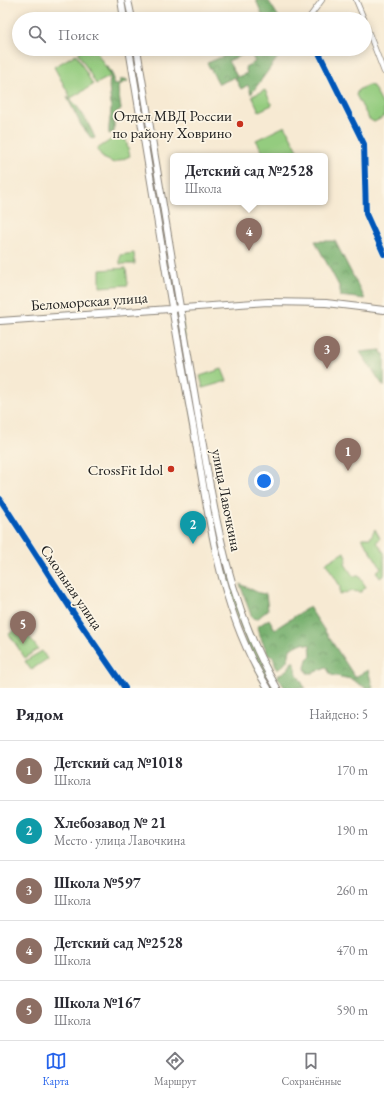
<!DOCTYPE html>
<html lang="ru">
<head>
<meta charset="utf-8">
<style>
  body { margin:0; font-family:"EB Garamond",serif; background:#f7f7f7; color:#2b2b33 }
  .you { position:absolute; left:264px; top:481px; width:14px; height:14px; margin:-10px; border:3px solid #fff; border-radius:50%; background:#1a73e8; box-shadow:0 0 0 6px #1a73e833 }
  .badge { display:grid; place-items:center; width:26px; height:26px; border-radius:50%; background:#2563eb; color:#fff; font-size:13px; font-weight:700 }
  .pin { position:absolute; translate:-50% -33px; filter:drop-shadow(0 1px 2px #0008) }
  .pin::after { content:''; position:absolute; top:21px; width:14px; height:12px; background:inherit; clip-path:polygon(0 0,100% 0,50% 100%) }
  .popup { position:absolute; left:170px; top:153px; width:158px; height:52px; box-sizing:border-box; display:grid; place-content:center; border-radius:6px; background:#fff; filter:drop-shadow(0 1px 3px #0005); font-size:13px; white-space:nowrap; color:#7c7c81 }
  .popup b { font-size:15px; color:#2b2b33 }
  .popup::after { content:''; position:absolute; left:50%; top:100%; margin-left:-8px; border:8px solid transparent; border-top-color:#fff }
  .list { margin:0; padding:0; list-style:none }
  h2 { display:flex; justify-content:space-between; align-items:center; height:52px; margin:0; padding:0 16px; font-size:17px }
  h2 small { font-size:13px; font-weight:400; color:#7c7c81 }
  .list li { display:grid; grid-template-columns:26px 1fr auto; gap:12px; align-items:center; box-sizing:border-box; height:60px; padding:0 16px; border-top:1px solid #e1e1e2 }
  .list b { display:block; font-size:15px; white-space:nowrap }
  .list p { margin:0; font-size:13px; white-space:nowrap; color:#7c7c81 }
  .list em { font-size:13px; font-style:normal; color:#7c7c81 }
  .icon { flex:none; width:22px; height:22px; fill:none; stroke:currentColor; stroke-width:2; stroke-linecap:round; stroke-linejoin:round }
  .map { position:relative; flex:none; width:384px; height:688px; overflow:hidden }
  .search { position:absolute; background:#fff; box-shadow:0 2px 10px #0003; left:12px; right:12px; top:12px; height:44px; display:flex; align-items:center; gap:10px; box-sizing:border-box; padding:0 14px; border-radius:22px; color:#7c7c81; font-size:15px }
  .sheet { height:352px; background:#fff }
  nav { display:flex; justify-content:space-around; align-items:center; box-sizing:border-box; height:56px; border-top:1px solid #e1e1e2; background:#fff; font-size:11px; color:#7c7c81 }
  nav a { display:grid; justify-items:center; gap:2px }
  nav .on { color:#2563eb }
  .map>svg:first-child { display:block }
  .green { fill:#94cc7f; stroke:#58744e }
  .forest { fill:url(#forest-crowns); stroke:#4a6645 }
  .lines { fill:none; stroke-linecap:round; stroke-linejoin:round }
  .minor-casing { stroke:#8a8378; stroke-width:6 }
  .major-casing { stroke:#8a8378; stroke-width:8 }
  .minor { stroke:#fff; stroke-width:4.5 }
  .major { stroke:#fff; stroke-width:6 }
  .cycleway-casing { stroke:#fcf5e5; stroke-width:8 }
  .cycleway { stroke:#0057b8; stroke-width:6 }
  .poi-dot { fill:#c8321e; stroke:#fcf5e5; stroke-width:1.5 }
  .labels { text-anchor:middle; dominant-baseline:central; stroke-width:3.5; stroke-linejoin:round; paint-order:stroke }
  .poi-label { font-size:15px; fill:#1c1c1c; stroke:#fcf5e5; text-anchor:end }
  .street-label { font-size:15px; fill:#1c1c1c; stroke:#fcf5e5 }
</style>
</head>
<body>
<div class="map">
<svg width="384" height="688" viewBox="0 0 384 688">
  <defs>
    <pattern id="forest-crowns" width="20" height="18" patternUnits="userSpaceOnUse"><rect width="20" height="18" fill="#77b06e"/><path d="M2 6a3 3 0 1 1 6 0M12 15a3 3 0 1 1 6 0" fill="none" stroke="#618e5a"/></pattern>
  </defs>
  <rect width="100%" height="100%" fill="#fcf5e5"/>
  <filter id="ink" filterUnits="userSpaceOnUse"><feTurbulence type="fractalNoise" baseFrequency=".025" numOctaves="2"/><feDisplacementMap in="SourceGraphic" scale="8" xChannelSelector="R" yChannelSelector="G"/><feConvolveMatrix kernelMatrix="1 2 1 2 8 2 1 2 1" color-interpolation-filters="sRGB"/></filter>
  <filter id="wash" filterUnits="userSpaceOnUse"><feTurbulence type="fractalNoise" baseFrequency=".012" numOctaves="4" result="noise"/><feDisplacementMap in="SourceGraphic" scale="16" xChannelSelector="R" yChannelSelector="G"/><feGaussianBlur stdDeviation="0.9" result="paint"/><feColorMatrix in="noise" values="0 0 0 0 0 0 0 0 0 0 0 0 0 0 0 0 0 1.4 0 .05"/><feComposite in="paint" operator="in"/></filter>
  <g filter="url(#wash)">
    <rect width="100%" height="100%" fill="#f7ead3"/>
    <path class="green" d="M84,49h11l16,27 -15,8 -18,-31z
      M76,54l17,31 -22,13 -17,-31z
      M368,85l5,1 11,21v10l-10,5 -5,-3 -13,-24 2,-5z
      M265,90l7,15 -13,6 -7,-15z
      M285,126l16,30h-36l-9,-16z
      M125,137l5,19 -16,7 -11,-5 -6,-9 15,-10z
      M134,253l1,11h-15v-9z
      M126,268l2,17 -28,2v-17z
      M180,308l36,208 28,104 33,68h-9l-13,-22 -32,-88 -51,-269z
      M222,369l5,12 -24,7 -3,-12z
      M375,529l5,9 -3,4 7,11v22l-4,3 -4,-6 5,-4 -19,-30h8z
      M344,552l3,5 -2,7 8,12h6l7,11 -5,5 -11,-1 -10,4v-9l-14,-23z
      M21,626l17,23 -13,9 -16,-24z
      M42,651l5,8 -16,11 -6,-9z"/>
    <path class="forest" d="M256,0h12l12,19h-16z
      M241,49l3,5 -16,7 9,15 -18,8 -12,-21z
      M249,49h35l-33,45 -3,-9 -7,4 -6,-11 12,-5 -2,-6 10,-5z
      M107,65l6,11v8h6l1,-4 6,-1 2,2 -7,3 -3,5 3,20 -7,5v18l-5,2c-1,-9 2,-17 2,-26 0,-11 -4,-22 0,-32l-5,-9z
      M67,97c10,5 24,30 28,41l-3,1 -11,-14z
      M315,241h20l30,58 -25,-3v-8z
      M381,350v3l3,1v33l-24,-35z
      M240,584l19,9 7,1 2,16 -11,9 -5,-1z
      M309,607l46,70 13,-7 5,18h-7l-15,-9 -20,-4 -5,-8 -13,6h-6l-2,-5 2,-9 4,-3 -1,-11 -8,-2 -12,6c-1,11 -4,15 -13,21l-4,-13 -5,-2c-3,-10 -9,-18 -11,-28l12,-8 6,10z
      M292,662h2l3,12 8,14h-20l-8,-12 11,-7z"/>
  </g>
  <g filter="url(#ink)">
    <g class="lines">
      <defs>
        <path id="minor" d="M356,0l8,19
          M308,19l14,-19
          M365,23l19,49
          M317,49l47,95 2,70 18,40
          M0,499l78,121 47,68"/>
        <path id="major" d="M121,0l3,19
          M128,0l4,19
          M129,49c21,124 40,248 63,371 16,90 26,189 76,268
          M137,49c18,112 37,224 56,336 18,103 29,211 84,303
          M0,321l268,-19 58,1 58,7"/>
      </defs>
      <use href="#minor" class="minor-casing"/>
      <use href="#major" class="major-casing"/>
      <use href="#minor" class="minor"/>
      <use href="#major" class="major"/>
      <defs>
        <path id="cycleway" d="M317,49l47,95 2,70 18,40
          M0,499l78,121 47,68"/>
      </defs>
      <use href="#cycleway" class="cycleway-casing"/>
      <use href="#cycleway" class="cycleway"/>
    </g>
  </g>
  <g class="poi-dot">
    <circle cx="240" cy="124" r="4"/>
    <circle cx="171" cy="469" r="4"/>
  </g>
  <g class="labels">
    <g class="poi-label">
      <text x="232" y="115">Отдел МВД России<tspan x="232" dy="17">по району Ховрино</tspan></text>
      <text x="163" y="469">CrossFit Idol</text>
    </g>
    <g class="street-label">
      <text transform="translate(89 301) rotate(-4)">Беломорская улица</text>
      <text transform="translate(227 500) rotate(79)">улица Лавочкина</text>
      <text transform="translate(72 587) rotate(56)">Смольная улица</text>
    </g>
  </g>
</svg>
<div class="you"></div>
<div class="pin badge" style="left:348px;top:471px;background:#8d6e63">1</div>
<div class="pin badge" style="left:193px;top:544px;background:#0f9aa8">2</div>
<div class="pin badge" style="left:327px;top:369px;background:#8d6e63">3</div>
<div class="pin badge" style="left:249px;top:251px;background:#8d6e63">4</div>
<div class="popup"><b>Детский сад №2528</b>Школа</div>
<div class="pin badge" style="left:23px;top:644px;background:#8d6e63">5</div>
<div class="search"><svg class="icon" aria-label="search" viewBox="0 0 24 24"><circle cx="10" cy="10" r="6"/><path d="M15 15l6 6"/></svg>Поиск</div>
</div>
<section class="sheet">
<h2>Рядом<small>Найдено: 5</small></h2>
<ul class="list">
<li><span class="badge" style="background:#8d6e63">1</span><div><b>Детский сад №1018</b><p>Школа</p></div><em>170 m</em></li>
<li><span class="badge" style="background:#0f9aa8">2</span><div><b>Хлебозавод № 21</b><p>Место · улица Лавочкина</p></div><em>190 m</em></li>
<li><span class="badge" style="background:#8d6e63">3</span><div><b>Школа №597</b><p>Школа</p></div><em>260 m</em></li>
<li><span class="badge" style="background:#8d6e63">4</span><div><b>Детский сад №2528</b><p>Школа</p></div><em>470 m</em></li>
<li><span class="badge" style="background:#8d6e63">5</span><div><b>Школа №167</b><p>Школа</p></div><em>590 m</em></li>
</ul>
</section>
<nav>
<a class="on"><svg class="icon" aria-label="map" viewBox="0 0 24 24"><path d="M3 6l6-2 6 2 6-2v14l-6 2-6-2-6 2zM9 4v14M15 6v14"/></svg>Карта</a>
<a><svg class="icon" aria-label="directions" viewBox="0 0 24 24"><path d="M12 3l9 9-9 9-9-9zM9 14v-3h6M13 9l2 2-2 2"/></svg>Маршрут</a>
<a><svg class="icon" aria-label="saved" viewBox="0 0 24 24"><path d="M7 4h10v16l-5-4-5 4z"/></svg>Сохранённые</a>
</nav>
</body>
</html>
